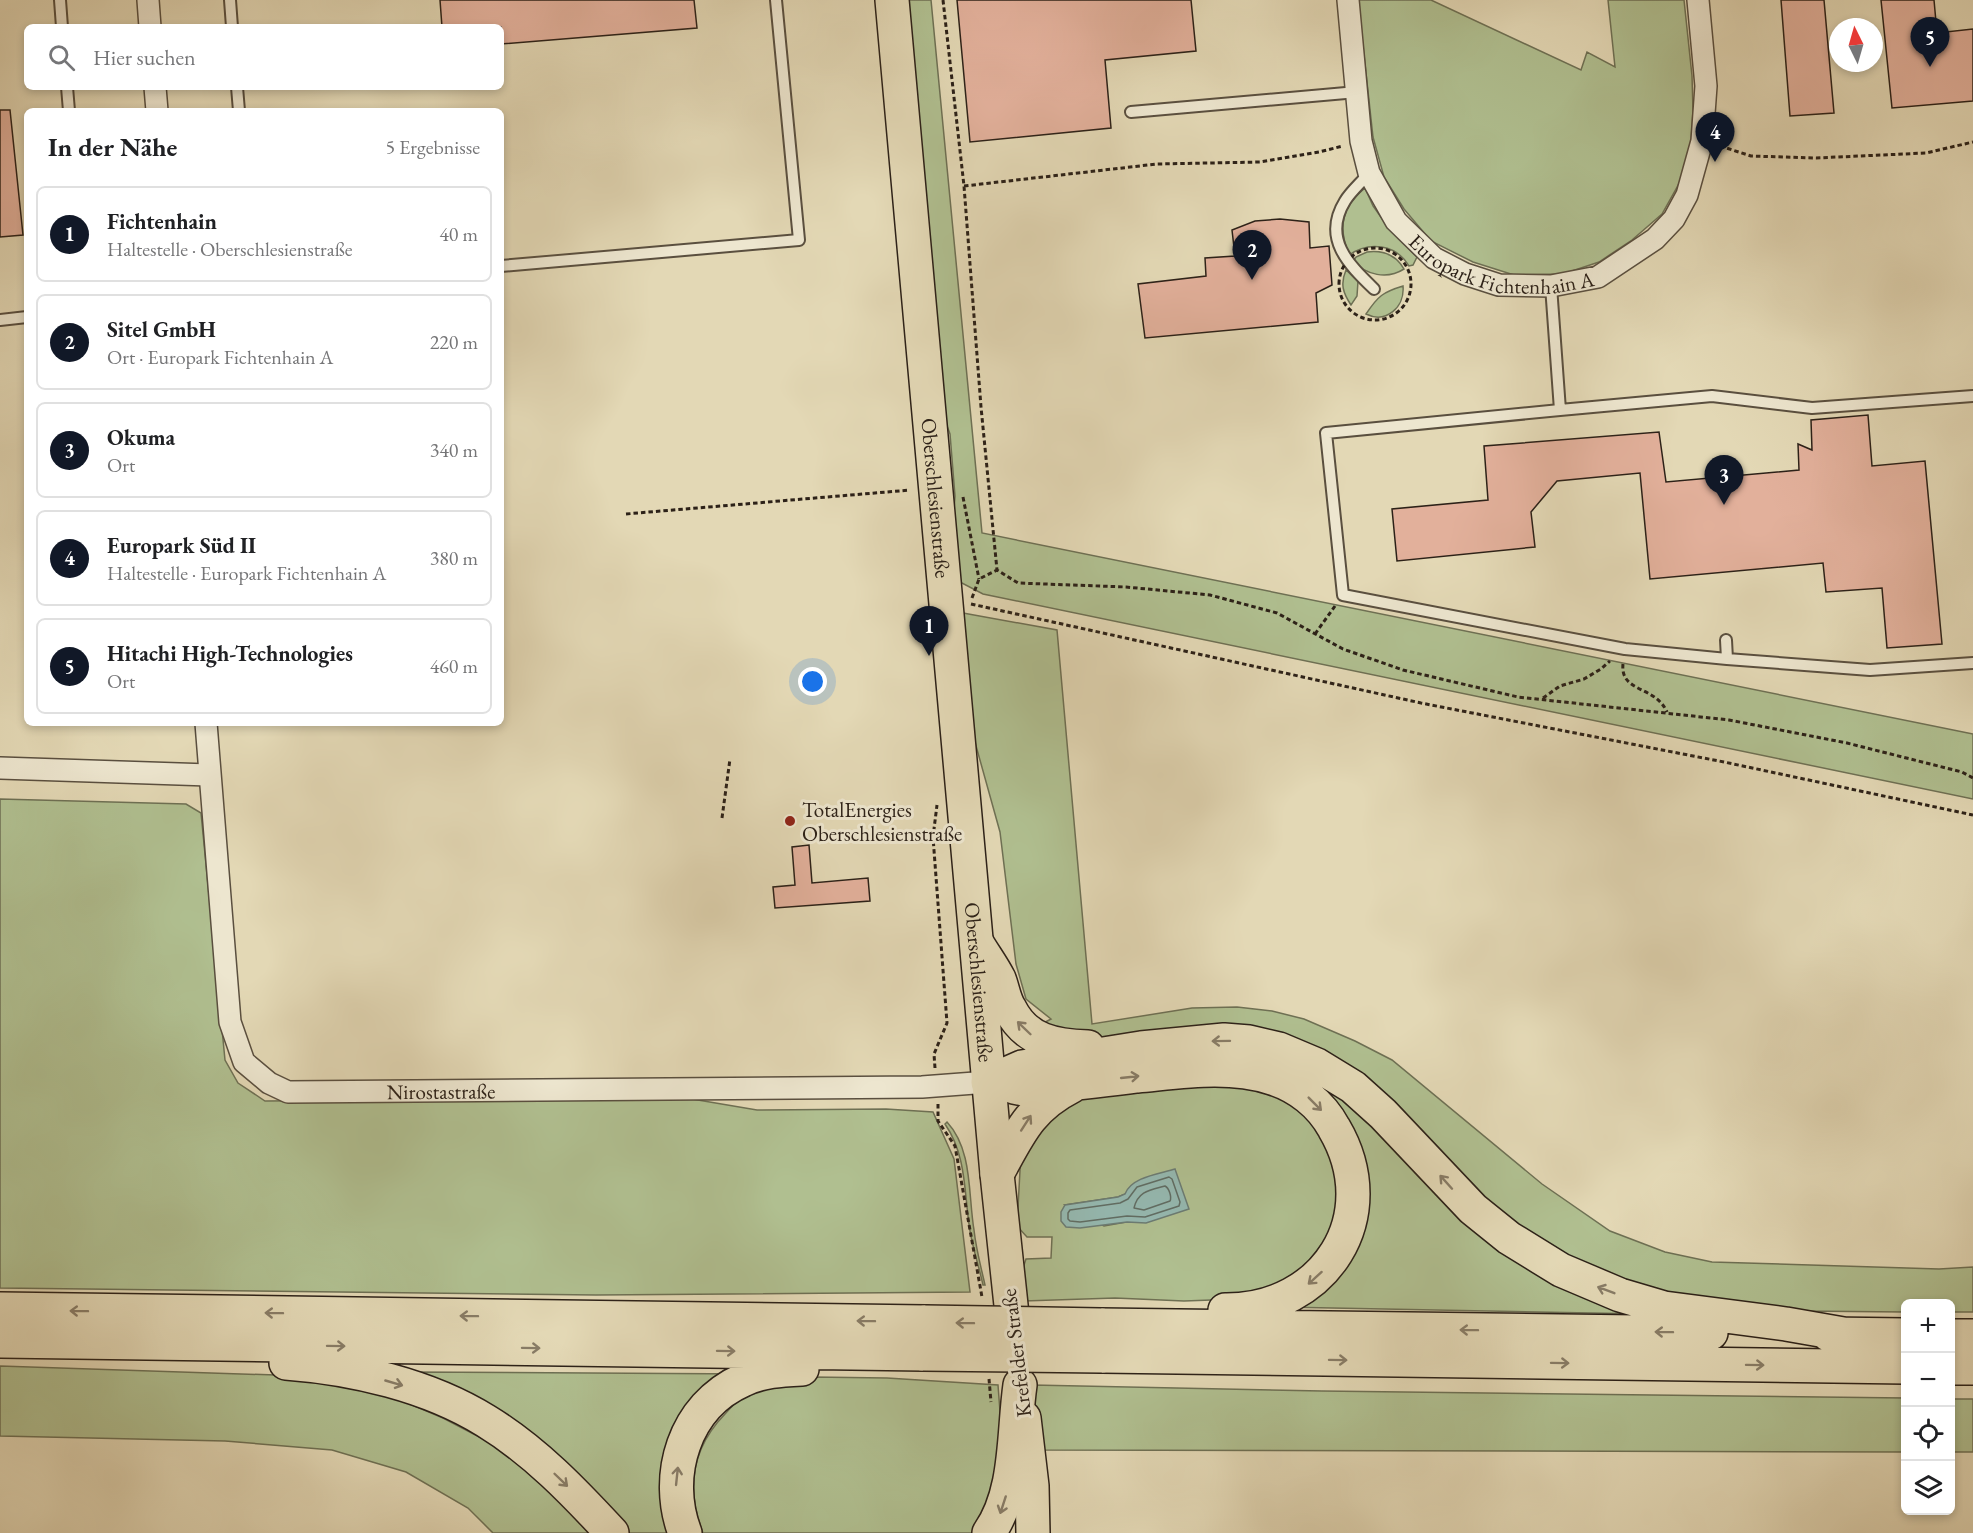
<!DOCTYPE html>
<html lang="de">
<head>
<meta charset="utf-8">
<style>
  body { margin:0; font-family:"EB Garamond",serif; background:#f6f6f6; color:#202124 }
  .controls { position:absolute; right:18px; bottom:18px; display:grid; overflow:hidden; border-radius:9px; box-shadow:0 3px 9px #0003 }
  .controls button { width:54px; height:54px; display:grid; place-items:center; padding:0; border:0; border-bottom:2px solid #e0e0e0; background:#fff; color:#202124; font:30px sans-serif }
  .compass { position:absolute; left:1829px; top:18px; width:54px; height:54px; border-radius:50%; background:#fff; box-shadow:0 3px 9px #0003; rotate:355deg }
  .you { position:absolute; left:813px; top:682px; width:21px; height:21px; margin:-15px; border:4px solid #fff; border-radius:50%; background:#1a73e8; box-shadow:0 0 0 9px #1a73e833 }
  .badge { display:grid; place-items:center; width:39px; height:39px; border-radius:50%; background:#111827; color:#fff; font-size:20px; font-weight:700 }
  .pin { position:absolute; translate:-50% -50px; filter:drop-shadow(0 2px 3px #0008) }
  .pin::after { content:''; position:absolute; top:32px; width:21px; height:18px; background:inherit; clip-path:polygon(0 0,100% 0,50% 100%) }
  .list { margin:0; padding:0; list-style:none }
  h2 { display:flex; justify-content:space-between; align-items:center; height:78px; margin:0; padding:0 24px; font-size:26px }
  h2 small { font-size:20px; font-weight:400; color:#757577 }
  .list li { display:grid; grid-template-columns:39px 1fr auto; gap:18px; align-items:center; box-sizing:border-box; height:96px; margin:0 12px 12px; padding:0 12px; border:2px solid #e0e0e0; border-radius:9px }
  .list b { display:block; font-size:22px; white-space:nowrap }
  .list p { margin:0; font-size:20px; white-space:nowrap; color:#757577 }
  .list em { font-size:20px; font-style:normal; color:#757577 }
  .icon { flex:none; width:33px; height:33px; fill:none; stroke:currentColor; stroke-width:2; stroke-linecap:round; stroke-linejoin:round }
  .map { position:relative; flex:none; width:1973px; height:1533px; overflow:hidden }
  .search { position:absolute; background:#fff; box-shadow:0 3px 9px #0003; left:24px; top:24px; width:480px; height:66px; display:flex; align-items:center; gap:15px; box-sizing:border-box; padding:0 21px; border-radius:9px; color:#757577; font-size:22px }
  .panel { position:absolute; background:#fff; box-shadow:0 3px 9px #0003; left:24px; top:108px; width:480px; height:618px; border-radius:9px }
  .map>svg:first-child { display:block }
  .green { fill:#b0bf90; stroke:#6e7054; stroke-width:1.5; fill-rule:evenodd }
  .water { fill:#95b9b1; stroke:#6b7c74; stroke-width:1.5 }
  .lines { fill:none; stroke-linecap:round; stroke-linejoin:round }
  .shore { stroke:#606d64; stroke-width:1.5 }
  .building { fill:#e2b09b; stroke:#2c2118; stroke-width:1.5 }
  .lane-casing { stroke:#5a4f3f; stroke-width:14 }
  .street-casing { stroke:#5a4f3f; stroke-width:24 }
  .primary-casing { stroke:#2c2118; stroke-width:36 }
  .highway-casing { stroke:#2c2118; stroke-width:36 }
  .path { stroke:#2c2118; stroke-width:3; stroke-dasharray:4.5 3; stroke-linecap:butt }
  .lane { stroke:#ede6cf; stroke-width:10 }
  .street { stroke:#ede6cf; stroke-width:21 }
  .primary { stroke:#e3d8b5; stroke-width:33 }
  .highway { stroke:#e3d8b5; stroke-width:33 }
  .highway-bridge-casing { stroke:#2c2118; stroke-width:36; stroke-linecap:butt }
  .highway-bridge { stroke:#e3d8b5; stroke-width:33 }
  .oneway { stroke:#887c66 }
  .poi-dot { fill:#8f2418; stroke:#ede6cf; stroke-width:2 }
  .labels { text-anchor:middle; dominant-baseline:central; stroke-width:6; stroke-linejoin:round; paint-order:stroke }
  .street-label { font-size:21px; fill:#2c2118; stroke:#ede6cf }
  .poi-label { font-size:21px; fill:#2c2118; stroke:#ede6cf; text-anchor:start }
</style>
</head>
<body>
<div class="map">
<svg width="1973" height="1533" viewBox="0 0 1973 1533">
  <rect width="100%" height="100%" fill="#e3d8b5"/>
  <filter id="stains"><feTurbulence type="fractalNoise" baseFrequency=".00333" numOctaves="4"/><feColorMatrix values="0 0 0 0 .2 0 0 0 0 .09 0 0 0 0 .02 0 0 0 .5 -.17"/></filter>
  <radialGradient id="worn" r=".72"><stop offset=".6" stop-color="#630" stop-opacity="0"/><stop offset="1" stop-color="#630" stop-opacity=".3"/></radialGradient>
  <path class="green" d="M904,0h27l51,533 991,201v65l-990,-205 -25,-13 -7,-31 4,-54 -5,-62 -12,-32z
    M1358,0h73l150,70 6,-18 28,15 -7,-67h76l8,76 1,35 -2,31 -10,38 -19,34 -30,26 -33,22 -36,12 -49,1 -41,-13 -42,-21 -27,-32 -20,-32 -11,-40z
    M1365,188l8,18 17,24 27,27 -4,8 -4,1c-13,-22 -40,-25 -60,-11 -11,-27 -8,-48 16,-67z
    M1367,252c16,-2 29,3 37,17 -17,11 -38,6 -51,-8l3,-4z
    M1346,270l12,11 -1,15 -6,9c-8,-12 -11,-21 -5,-35z
    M1403,286c2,21 -17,38 -37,28 12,-18 17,-22 37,-28z
    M963,613l94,17 35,394 100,-16 45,-1 35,4 32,8 51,22 37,19 150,124 68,47 55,21 47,10 227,7 34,-2v45h-22l-1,-8h-44l-1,8 -107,-1 -71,-6 -108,-23 -108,-57 -137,-134 -293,-49 -45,-15 15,-8 -25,-20 -10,-35 -16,-132 -27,-97z
    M0,799l186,5 15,9 24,247 13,23 27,18 421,-3 71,12 129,-1 47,3 21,47 16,133 -374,3 -596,-7z
    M1248,1083l51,21 24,29 17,56 -4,37 -39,50 -58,23 -55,2 -69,-3 -91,3 -2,-30 4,-12 25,-1 1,-21h-25l-10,-11 4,-74 26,-40 47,-19zM1125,1194l2,28 -23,4 -39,-21 53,-8z
    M1326,1084l140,127 179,103 -364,-7 78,-106 -60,-116z
    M947,1122c26,28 21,73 27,108 2,19 7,37 11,55h-2c-4,-18 -10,-36 -13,-54 -6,-37 -3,-75 -25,-107z
    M0,1366l305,10 67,12 71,30 44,23 30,21 78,71h-102l-25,-25 -62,-36 -74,-22 -107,-9 -225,-5z
    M406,1372l345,2 -57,31 -14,128h-58z
    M812,1377l75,1 111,7 5,67 -24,81h-276c-17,-44 -11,-85 22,-119 9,-10 19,-21 32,-25 17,-7 37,-8 55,-12z
    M1032,1385l290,6 583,7v54l-864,-2z
    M1950,1399h23v53h-22z"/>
  <path class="water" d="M1175,1169l14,40 -43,14 -19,-1 -47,6 -14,-1 -5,-6v-9l4,-7 53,-8 7,-3c6,-17 34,-20 50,-25z"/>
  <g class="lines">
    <path class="shore" d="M1169,1177l3,2 8,23 -1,4 -34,11 -18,-1 -47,6 -10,-1 -2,-2v-6l2,-3 50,-7 8,-4 9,-12z
      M1165,1186c4,2 7,11 5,15l-26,9 -10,-2c4,-17 16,-18 31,-22z"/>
  </g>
  <path class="building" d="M440,0h254l3,28 -196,16v-17h-59z
    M957,0h234l5,51 -91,9 6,68 -141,14z
    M1781,0h43l10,113 -44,3z
    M1881,0h53l3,33 36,-4v72l-81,7z
    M0,110h10l13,125 -23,2z
    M1280,219l29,3 1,26 19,-2 3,39 -16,8 2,29 -173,16 -7,-54 68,-8 -1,-18 30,-2 -3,-26 23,-9z
    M1868,415l4,51 53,-5 17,183 -55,4 -5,-60 -56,4 -3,-29 -173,16 -10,-106 -83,8 -26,31 4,35 -138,14 -5,-52 96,-9 -4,-54 175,-14 7,50 133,-12 -1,-26 14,6 -1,-30z
    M809,845l3,38 56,-5 2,23 -95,7 -2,-21 22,-2 -3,-38z"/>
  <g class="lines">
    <defs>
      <path id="lane" d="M60,0l2,27
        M230,0l2,27
        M67,87l2,24
        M237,87l2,24
        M1131,112l226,-20
        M1369,173c-7,9 -18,18 -24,28 -23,37 3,63 29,88
        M501,266l298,-26 -23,-240
        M1551,286l9,124 -234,23 17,162 282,54 102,10 -1,-19
        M0,320l27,-3
        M1560,410l152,-14 100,12 161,-12
        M1727,659l143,11 103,-7"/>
      <g id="street">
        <path d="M148,0l2,27"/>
        <path id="s1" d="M1348,0l13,141 8,32 27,48 38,37 31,16 34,11 52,1 47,-9 57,-38 19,-20 13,-24 15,-54 4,-55 -8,-86"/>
        <path d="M155,87l2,24"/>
        <path id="s2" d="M206,723l24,299 14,40 25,21 19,9 634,-5 66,-5"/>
        <path d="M0,768l209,7"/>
      </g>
      <g id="primary">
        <path id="s3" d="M892,0l105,1174 19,178"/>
        <path d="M1024,1418l8,68 1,47"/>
      </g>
      <path id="highway" d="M977,943c7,12 16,24 22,36 4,10 5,21 11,30 16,32 45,37 78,38
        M988,1082l34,-15 119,-19 83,-8 25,2 30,7 38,16 36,22 30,27 90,95 36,29 52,32 59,25 44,13 122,16 63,11
        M1014,1087l10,2c37,-4 75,-8 113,-13 44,-4 91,-12 135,2 26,8 49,26 62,50 52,88 -9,183 -109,182
        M997,1174c22,-40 32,-66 75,-88
        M0,1309l925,13
        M1101,1325l610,8
        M1828,1334l78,1
        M1950,1336h23
        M0,1341l923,13
        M1102,1356l804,11
        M286,1363c67,5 142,22 200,58 49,30 88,71 126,112
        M1950,1368h23
        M685,1533c-22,-57 -1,-127 58,-153 18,-9 39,-10 59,-11
        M989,1533c29,-42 24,-99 31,-148"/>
    </defs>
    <use href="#lane" class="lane-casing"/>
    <use href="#street" class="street-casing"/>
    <use href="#primary" class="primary-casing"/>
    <use href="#highway" class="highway-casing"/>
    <path class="path" d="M943,0l21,186 17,221 16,163 21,13 108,4 84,8 67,18 66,36 60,21 115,27 211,23 118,23 115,29 11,6
      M1720,146l31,10 65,2 110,-5 47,-11
      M964,186l193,-22 103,-2 59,-10 24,-6
      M1339 284a36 36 0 1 1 72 0a36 36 0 1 1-72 0Z
      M963,497l16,82
      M626,514l284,-24
      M972,598l7,-19 18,-9
      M971,604l450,99 303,59 249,53
      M1315,634l20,-28
      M1623,664c-3,29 32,21 44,48
      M1543,698l17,-12 24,-7 17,-10 9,-8
      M722,818l8,-59
      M935,1068l-1,-14 13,-31 -14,-186 4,-32
      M938,1104v17l17,25 27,151
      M989,1379l2,23"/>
    <use href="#lane" class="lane"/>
    <use href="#street" class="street"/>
    <use href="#primary" class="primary"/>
    <use href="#highway" class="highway"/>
    <defs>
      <path id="highway-bridge" d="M925,1322l176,3
        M923,1354l179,2"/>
    </defs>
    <use href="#highway-bridge" class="highway-bridge-casing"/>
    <use href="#highway-bridge" class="highway-bridge"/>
  </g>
  <defs><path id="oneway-shaft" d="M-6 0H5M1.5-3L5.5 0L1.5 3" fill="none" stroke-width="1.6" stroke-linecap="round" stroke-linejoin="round" transform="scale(1.5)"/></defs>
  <g class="oneway">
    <use href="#oneway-shaft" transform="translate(1024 1028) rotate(-136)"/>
    <use href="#oneway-shaft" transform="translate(1221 1041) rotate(179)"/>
    <use href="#oneway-shaft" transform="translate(1130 1077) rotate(-6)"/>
    <use href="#oneway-shaft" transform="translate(1315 1104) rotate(45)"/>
    <use href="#oneway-shaft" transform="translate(1026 1123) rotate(-57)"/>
    <use href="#oneway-shaft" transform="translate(1446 1182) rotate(-132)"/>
    <use href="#oneway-shaft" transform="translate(1315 1278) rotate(138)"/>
    <use href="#oneway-shaft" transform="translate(1606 1290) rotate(-159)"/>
    <use href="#oneway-shaft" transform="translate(79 1311) rotate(-179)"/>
    <use href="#oneway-shaft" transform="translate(274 1313) rotate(-179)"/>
    <use href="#oneway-shaft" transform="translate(469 1316) rotate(-179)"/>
    <use href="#oneway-shaft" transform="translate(866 1321) rotate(-179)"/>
    <use href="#oneway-shaft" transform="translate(965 1323) rotate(-179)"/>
    <use href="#oneway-shaft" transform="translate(1469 1330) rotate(-179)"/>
    <use href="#oneway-shaft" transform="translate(1664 1332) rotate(-179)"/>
    <use href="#oneway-shaft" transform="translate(336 1346) rotate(1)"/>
    <use href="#oneway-shaft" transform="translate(531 1348) rotate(1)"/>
    <use href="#oneway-shaft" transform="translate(726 1351) rotate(1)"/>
    <use href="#oneway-shaft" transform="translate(1338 1360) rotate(1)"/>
    <use href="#oneway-shaft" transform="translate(1560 1363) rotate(1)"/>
    <use href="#oneway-shaft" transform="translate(1755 1365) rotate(1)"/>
    <use href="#oneway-shaft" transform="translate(394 1383) rotate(16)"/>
    <use href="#oneway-shaft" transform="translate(677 1476) rotate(-84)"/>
    <use href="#oneway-shaft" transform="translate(561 1480) rotate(44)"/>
    <use href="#oneway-shaft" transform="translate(1003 1505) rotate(108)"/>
  </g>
  <circle class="poi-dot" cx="790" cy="821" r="6"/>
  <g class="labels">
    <g class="street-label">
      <text stroke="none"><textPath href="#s1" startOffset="351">Europark Fichtenhain A</textPath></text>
      <text stroke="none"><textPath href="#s3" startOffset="500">Oberschlesienstraße</textPath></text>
      <text stroke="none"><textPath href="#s3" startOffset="986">Oberschlesienstraße</textPath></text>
      <text stroke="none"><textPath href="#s2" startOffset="549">Nirostastraße</textPath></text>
      <text transform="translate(1016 1353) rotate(-97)">Krefelder Straße</text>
    </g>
    <g class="poi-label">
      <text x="802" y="809">TotalEnergies<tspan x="802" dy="24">Oberschlesienstraße</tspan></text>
    </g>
  </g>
  <rect width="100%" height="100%" filter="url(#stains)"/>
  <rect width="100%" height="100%" fill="url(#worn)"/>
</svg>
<div class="controls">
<button>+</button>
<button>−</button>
<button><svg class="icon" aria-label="locate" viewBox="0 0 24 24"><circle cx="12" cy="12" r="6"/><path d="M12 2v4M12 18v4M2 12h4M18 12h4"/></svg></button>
<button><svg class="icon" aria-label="layers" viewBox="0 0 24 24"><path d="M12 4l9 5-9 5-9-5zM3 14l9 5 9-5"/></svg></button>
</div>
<svg class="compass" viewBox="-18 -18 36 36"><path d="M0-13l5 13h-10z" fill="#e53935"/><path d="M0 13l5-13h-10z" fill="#757577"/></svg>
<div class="you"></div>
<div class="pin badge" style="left:929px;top:656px">1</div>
<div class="pin badge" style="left:1252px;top:280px">2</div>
<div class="pin badge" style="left:1724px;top:505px">3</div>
<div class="pin badge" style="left:1715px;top:162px">4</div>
<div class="pin badge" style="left:1930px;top:67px">5</div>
<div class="search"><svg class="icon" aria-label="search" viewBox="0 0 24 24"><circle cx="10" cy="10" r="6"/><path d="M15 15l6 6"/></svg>Hier suchen</div>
<section class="panel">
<h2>In der Nähe<small>5 Ergebnisse</small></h2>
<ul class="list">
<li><span class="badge">1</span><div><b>Fichtenhain</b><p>Haltestelle · Oberschlesienstraße</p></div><em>40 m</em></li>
<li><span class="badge">2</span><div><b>Sitel GmbH</b><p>Ort · Europark Fichtenhain A</p></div><em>220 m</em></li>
<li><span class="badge">3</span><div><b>Okuma</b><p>Ort</p></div><em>340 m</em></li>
<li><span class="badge">4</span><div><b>Europark Süd II</b><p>Haltestelle · Europark Fichtenhain A</p></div><em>380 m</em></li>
<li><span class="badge">5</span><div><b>Hitachi High-Technologies</b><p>Ort</p></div><em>460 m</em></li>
</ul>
</section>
</div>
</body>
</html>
